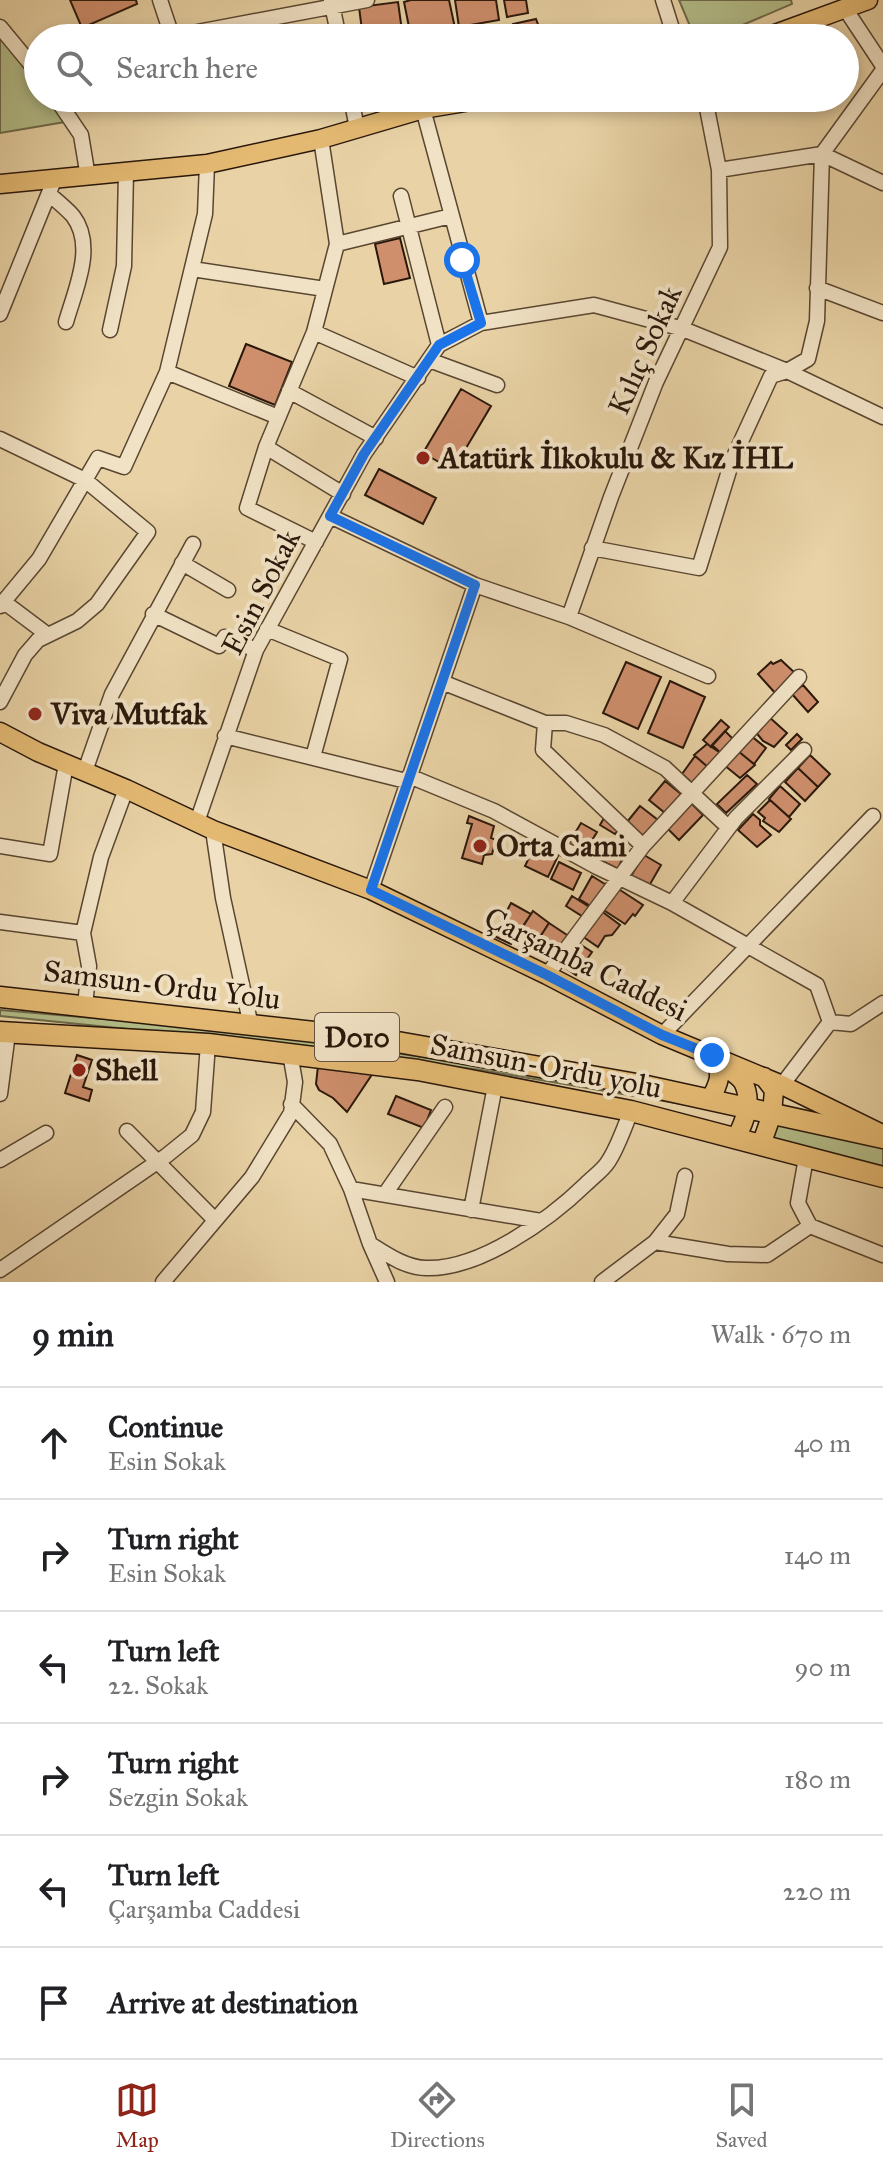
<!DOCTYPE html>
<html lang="en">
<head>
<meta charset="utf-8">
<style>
  body { margin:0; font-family:"IM FELL Great Primer",serif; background:#f6f6f6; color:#202124 }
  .stop { position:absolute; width:24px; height:24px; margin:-18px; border:6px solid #1a73e8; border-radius:50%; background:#fff }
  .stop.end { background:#1a73e8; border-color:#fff; box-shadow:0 2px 8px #0008 }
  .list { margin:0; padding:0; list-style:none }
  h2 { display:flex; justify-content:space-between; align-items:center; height:104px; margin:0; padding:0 32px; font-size:34px }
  h2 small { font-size:26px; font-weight:400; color:#757577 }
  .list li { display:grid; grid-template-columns:52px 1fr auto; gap:24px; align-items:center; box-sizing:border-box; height:112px; padding:0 32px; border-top:2px solid #e0e0e0 }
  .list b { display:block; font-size:30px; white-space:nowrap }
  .list p { margin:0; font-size:26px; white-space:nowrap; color:#757577 }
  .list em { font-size:26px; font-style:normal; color:#757577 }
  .icon { flex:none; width:44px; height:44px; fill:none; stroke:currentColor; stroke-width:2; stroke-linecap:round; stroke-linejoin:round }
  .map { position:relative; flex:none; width:883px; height:1282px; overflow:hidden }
  .search { position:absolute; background:#fff; box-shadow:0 4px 12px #0003; left:24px; right:24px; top:24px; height:88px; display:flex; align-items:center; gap:20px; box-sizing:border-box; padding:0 28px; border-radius:44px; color:#757577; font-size:30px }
  .sheet { height:776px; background:#fff }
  nav { display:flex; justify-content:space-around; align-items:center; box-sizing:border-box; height:112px; border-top:2px solid #e0e0e0; background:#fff; font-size:22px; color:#757577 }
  nav a { display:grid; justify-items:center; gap:4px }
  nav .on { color:#8f2418 }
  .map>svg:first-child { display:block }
  .green { fill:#b3bd89; stroke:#6e6a4a; stroke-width:2 }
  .building { fill:#cf8f6d; stroke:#29170a; stroke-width:2 }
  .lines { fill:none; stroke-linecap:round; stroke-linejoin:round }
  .minor-casing { stroke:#594631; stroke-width:17 }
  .major-casing { stroke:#29170a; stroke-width:21 }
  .highway-casing { stroke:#29170a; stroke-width:23 }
  .minor { stroke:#f1e2c5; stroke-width:14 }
  .major { stroke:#e4ba73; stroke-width:18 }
  .highway { stroke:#e4ba73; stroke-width:20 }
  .route { stroke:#1a73e8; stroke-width:10 }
  .poi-dot { fill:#8f2418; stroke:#f1e2c5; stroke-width:3 }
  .labels { text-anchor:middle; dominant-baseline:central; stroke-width:8; stroke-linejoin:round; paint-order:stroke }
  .shield { fill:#f1e2c5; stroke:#655442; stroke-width:2 }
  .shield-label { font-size:28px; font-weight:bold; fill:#29170a }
  .street-label { font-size:30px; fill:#29170a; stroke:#f1e2c5 }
  .poi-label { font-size:30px; font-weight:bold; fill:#29170a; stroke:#f1e2c5; text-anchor:start }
</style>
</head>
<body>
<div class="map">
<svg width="883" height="1282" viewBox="0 0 883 1282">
  <rect width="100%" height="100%" fill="#e9d3a6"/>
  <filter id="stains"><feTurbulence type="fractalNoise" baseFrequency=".0025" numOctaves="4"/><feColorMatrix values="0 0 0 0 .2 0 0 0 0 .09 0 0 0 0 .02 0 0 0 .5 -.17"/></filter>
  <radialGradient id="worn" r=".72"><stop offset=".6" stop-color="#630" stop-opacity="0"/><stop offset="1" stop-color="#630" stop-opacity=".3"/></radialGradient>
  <path class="green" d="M679,0h112l1,4 -80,34h-17z
    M0,33l38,52v13h10l17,24 -65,11z
    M0,1010l244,21 199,29 274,47v3l-236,-40 -187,-24 -294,-30z
    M772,1114l111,24v39l-122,-32z"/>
  <path class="building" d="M70,0h66l1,4 -55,24z
    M411,0h38l6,28 -44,9 -7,-35z
    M455,0h41l3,20 -40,7z
    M504,0h22l2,13 -21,4z
    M398,2l5,36h-40l-4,-31z
    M536,19l7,19h-27l-3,-14z
    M400,238l10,40 -26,6 -9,-40z
    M246,344l46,18 -17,43 -46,-19z
    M461,389l30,17 -38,64 -30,-17z
    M379,469l57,29 -13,26 -58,-29z
    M781,660l15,14 -20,20 -18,-20 13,-12 2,2z
    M626,662l35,15 -23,52 -35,-16z
    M670,681l35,16 -22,51 -35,-15z
    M803,685l15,17 -10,10 -16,-18z
    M768,716l19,17 -13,14 -11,-6 -9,-11z
    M721,720l8,7 -18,20 -8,-7z
    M725,731l9,9 -12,14 -10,-9z
    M797,734l5,5 -11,11 -5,-5z
    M750,735l16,13 -12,16 -16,-13z
    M707,744l15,10 -13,14 -15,-13z
    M738,751l17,14 -15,13 -16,-13z
    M810,755l20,19 -12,13 -20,-19z
    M695,756l14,12 -15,17 -12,-11z
    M798,768l20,19 -13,14 -20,-19z
    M747,775l10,9 -31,29 -9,-9z
    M665,781l16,13 -16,19 -16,-13z
    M780,786l20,18 -11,13 -20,-18z
    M770,800l21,19 -12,13 -16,-11 2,-3 -7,-6z
    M690,802l13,13 -24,25 -13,-13z
    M640,806l18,14 -13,18 -18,-16z
    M753,814l7,6v5l11,10 -14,12 -19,-17z
    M469,816l25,10 -3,12 5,2 -4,14 -8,1 -2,9 -20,-6 10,-34 -5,-1z
    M604,818l14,13 -3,3 -15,-9z
    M581,823l16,9 -12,20 -16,-9z
    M608,843h8l10,7 -8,19 -20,-10z
    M535,845l23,11 -10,21 -23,-11z
    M644,855l17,10 -12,21 -18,-10z
    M559,862l22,11 -8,17 -22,-11z
    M592,876l16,10 -14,22 -15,-9z
    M617,888l26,17 -8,11 -2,-2 -8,10 -23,-15z
    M572,896l19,12 -6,10 -19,-12z
    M511,903l20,11 -20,30 -17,-8z
    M600,910l20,15 -8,10 -7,1 -7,11 -16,-11z
    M533,911l16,12 -16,25 -7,1 -13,-7z
    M549,923l21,14 -16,23 -21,-12z
    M575,941l17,11 -16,23 -16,-11z
    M77,1055l15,5 -9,27 9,3 -3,11 -24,-8z
    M318,1066l55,7 -26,39 -14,-14 -14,-8 -3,-6z
    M396,1096l35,14 -7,18 -36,-14z"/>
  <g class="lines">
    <defs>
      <path id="minor" d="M160,0l12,36
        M331,0l8,38
        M663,0l12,38
        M846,10l37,56
        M0,27l38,46
        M166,38l201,-38
        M56,98l25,37 7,42
        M351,98l6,30
        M719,170l103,-16 61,29
        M49,194c8,7 17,14 24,22 23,30 2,74 -7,106
        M401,196l38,149
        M337,244l114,-28
        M192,269l133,20
        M817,288l66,25
        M0,314l55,-136
        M481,323l113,-18 89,24 104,42 96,46
        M110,330l14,-64 2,-94
        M314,332l104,46
        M429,360l68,25
        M167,372l111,45
        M289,391l87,47
        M0,439l85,41 63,52 -51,72 -20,17 -39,19 -13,15 -25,47
        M266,447l77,47
        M330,516l145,69 94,32 139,59
        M316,542l-69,-34 19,-61 48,-115 23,-88 -16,-105
        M592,548l107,20 33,-107 39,-85 16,-5 21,-12 9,-38 5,-167 61,-84
        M182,563l46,27
        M4,602l44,33
        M0,606l39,-47 59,-101 26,9 43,-95 38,-158 2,-50
        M153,614l66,32 6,-9 31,13
        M569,617l42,-120 45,-115 64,-135 -1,-77 -14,-72
        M267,629l73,30 -27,98
        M442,682l103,41 -2,27 100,96
        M545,723h21l38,12 61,33 63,59
        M225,736l181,45
        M85,771l27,-77 81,-150
        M409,776l85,35 103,56 75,36 145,82 13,37
        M197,822l59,-172 108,-196 75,-109 42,-22 -58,-214
        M213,830l10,68 28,128
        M0,846l50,8 16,-90
        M371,890l104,-305
        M672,903l64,-85 68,-68
        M0,922l83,11
        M547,975l96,-129 156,-169
        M85,1006l4,-40 -6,-33 18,-76 25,-68
        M662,1035l211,-219
        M782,1085l48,-63 21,2 32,-21
        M0,1094l8,-61
        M291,1104l39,40 21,45 19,55 17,38
        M127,1131l88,89
        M806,1158l-8,45 12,23
        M0,1160l46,-27
        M351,1189l190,32
        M385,1194l60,-87
        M471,1210l24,-124
        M655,1242l73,12 39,1 43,-29 73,29
        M370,1244c16,10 36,24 56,24 53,2 123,-48 160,-84 7,-7 17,-14 22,-22 10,-15 16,-34 23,-51
        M0,1270l166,-114 26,-21 11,-23 5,-68
        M163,1282l89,-105 39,-64 4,-31 -5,-29
        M602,1282l53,-40 22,-28 8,-38"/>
      <path id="major" d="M764,38l104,-38
        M0,184l207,-20 114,-25 102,-30 66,-11
        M0,732l38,20 88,37 87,41 158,60 176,85 115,60 120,50 98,48
        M723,1065c6,5 16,11 20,17 10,19 2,39 -7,56
        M710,1100c9,-17 13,-25 4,-42
        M761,1145l11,-31 2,-24 -10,-13"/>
      <path id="highway" d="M0,997l386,43 256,45 241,53
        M0,1032l208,12 210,26 213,41 252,66"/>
    </defs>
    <use href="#minor" class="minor-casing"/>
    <use href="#major" class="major-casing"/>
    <use href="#highway" class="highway-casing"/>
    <use href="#minor" class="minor"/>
    <use href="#major" class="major"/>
    <use href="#highway" class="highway"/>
  </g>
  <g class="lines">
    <path class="route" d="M462,260l19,63 -42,22 -75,109 -34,62 145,69 -104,305 176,85 115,60 50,20"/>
  </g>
  <g class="poi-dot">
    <circle cx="423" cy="458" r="8"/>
    <circle cx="35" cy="714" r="8"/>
    <circle cx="480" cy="846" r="8"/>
    <circle cx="79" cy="1070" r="8"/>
  </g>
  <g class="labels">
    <rect class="shield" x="315" y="1013" width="84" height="48" rx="6"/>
    <g class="shield-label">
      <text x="357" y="1037">D010</text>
    </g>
    <g class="street-label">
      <text transform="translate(645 350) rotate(-66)">Kılıç Sokak</text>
      <text transform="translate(261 592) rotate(-63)">Esin Sokak</text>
      <text transform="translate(586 964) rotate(26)">Çarşamba Caddesi</text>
      <text transform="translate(162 985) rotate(7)">Samsun-Ordu Yolu</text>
      <text transform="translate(546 1066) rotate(11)">Samsun-Ordu yolu</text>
    </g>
    <g class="poi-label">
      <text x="439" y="458">Atatürk İlkokulu &amp; Kız İHL</text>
      <text x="51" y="714">Viva Mutfak</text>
      <text x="496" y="846">Orta Cami</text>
      <text x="95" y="1070">Shell</text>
    </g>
  </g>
  <rect width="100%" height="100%" filter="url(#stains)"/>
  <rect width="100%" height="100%" fill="url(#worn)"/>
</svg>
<div class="stop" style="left:462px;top:260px"></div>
<div class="stop end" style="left:712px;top:1055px"></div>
<div class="search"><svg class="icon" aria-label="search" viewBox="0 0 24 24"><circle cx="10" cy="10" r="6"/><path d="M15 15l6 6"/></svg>Search here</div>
</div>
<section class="sheet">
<h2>9 min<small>Walk · 670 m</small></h2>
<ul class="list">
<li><svg class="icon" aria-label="ahead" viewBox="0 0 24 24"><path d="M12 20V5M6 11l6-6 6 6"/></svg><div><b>Continue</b><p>Esin Sokak</p></div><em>40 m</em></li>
<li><svg class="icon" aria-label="right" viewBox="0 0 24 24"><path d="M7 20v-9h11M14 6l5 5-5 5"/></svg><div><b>Turn right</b><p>Esin Sokak</p></div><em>140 m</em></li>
<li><svg class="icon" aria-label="left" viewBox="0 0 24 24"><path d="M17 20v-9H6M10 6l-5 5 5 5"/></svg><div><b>Turn left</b><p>22. Sokak</p></div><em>90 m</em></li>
<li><svg class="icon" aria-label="right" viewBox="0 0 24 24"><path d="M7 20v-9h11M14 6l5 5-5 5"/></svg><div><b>Turn right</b><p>Sezgin Sokak</p></div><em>180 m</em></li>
<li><svg class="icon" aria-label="left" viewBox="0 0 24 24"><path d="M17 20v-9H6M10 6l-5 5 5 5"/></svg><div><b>Turn left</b><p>Çarşamba Caddesi</p></div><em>220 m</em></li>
<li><svg class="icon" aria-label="arrive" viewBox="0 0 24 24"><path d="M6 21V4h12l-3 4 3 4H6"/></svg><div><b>Arrive at destination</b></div></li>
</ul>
</section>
<nav>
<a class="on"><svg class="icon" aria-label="map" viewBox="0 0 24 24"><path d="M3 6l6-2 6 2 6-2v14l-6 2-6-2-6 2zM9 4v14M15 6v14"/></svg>Map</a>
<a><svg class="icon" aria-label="directions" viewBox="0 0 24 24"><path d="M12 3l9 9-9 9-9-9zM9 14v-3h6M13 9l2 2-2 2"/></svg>Directions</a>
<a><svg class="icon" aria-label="saved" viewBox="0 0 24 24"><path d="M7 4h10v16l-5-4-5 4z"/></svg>Saved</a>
</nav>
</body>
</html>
